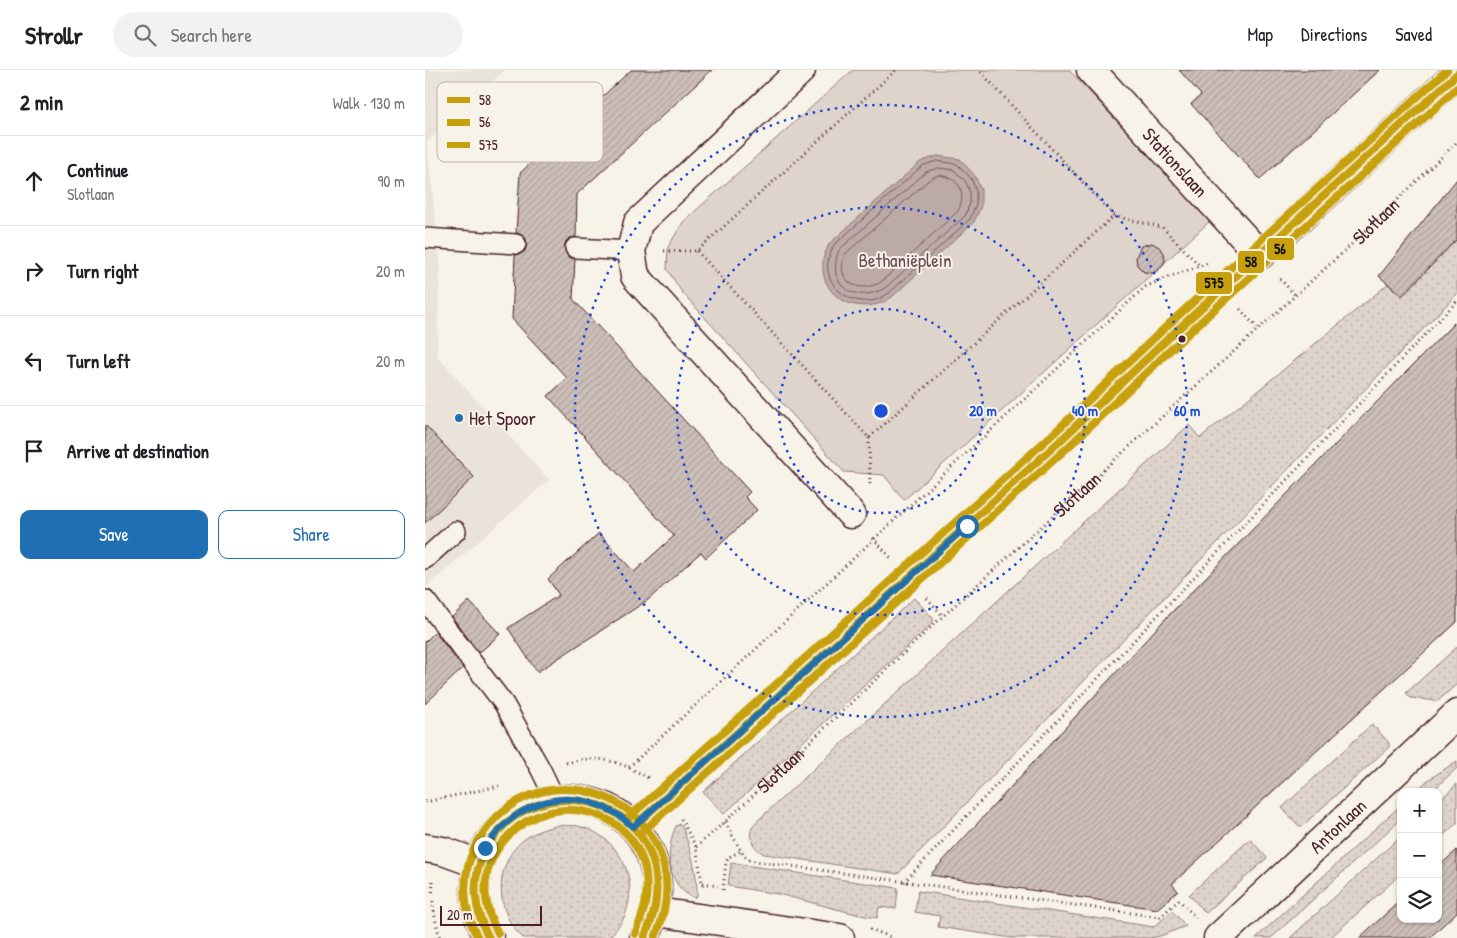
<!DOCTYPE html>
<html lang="en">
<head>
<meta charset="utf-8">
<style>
  body { margin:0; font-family:"Patrick Hand",sans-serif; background:#f2f2f2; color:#202124 }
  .controls { position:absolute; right:15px; bottom:15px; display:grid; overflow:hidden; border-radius:10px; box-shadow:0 1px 4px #0004 }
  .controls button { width:45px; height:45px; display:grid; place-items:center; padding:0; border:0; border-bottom:1px solid #e0e0e0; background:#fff; color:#202124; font:25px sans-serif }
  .scale { position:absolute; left:15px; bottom:12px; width:102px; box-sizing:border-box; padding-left:5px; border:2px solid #4a1f2b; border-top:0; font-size:14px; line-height:18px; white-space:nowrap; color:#4a1f2b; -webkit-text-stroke:4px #f7f3e8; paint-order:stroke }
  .stop { position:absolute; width:15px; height:15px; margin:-11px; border:4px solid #1f6fb2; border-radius:50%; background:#fff }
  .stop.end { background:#1f6fb2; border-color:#fff; box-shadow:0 1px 5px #0008 }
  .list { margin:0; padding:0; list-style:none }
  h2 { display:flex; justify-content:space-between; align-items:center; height:65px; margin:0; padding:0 20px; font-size:21px }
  h2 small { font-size:16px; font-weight:400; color:#757577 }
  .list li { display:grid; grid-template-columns:32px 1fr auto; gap:15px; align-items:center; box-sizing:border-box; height:90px; padding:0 20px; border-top:1px solid #e0e0e0 }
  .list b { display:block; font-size:19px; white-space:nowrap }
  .list p { margin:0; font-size:16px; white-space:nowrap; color:#757577 }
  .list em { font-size:16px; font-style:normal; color:#757577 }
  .actions { display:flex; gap:10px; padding:15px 20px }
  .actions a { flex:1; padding:11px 0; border:1px solid #1f6fb2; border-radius:10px; text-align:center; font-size:18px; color:#1f6fb2 }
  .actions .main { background:#1f6fb2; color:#fff }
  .icon { flex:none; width:28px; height:28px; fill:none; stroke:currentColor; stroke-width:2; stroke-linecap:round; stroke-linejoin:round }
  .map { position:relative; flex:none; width:1032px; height:868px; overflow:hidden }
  header { display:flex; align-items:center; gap:30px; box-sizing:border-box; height:70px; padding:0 25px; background:#fff; border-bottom:1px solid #e0e0e0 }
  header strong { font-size:24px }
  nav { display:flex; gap:28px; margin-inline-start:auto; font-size:18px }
  .search { width:350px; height:45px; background:#f2f2f2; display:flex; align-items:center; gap:12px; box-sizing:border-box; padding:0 18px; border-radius:28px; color:#757577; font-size:19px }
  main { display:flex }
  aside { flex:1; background:#fff }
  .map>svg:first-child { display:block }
  .built { fill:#eae3da }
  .grass { fill:url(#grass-dots); stroke:#947a7c }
  .park { fill:#ded4cc; stroke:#947a7c }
  .water { fill:#bcaaa7; stroke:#8e7275 }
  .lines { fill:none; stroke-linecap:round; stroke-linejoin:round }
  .shore { stroke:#78575d; stroke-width:1 }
  .building { fill:url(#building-hatch); stroke:#4a1f2b }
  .lane-casing { stroke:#4a1f2b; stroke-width:22 }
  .street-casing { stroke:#4a1f2b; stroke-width:31 }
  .path { stroke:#4a1f2b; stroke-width:3; stroke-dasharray:1 4; stroke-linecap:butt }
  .lane { stroke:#f7f3e8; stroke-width:19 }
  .street { stroke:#f7f3e8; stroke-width:28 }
  .bus-1-casing { stroke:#f7f3e8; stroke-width:11 }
  .bus-2-casing { stroke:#f7f3e8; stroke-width:11 }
  .bus-3-casing { stroke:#f7f3e8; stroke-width:11 }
  .bus-1 { stroke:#c7a10d; stroke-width:8 }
  .bus-2 { stroke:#c7a10d; stroke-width:8 }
  .bus-3 { stroke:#c7a10d; stroke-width:8 }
  .route { stroke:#1f6fb2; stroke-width:6 }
  .ring { fill:none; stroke:#1d4ed8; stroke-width:2.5; stroke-dasharray:2.5 5 }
  .bus-dot { fill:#4a1f2b; stroke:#f7f3e8; stroke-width:2 }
  .poi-dot { fill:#1f6fb2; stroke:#f7f3e8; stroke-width:2 }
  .labels { text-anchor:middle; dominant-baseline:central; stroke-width:4; stroke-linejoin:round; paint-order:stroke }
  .street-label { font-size:19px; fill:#4a1f2b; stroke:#f7f3e8 }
  .park-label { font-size:19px; fill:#6f4c53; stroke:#f7f3e8 }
  .poi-label { font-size:19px; fill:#4a1f2b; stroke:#f7f3e8; text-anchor:start }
  .key { fill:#f7f3e8; stroke:#c3b3af; stroke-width:1 }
  .key-label { font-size:14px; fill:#4a1f2b }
  .centre { fill:#1d4ed8; stroke:#f7f3e8; stroke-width:2.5 }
  .ring-label { font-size:15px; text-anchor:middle; font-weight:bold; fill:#1d4ed8; stroke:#f7f3e8; stroke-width:4; stroke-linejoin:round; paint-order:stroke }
  .line-badge { stroke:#f7f3e8; stroke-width:2 }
  .pale-badge-label { font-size:14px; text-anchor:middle; font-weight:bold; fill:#111 }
</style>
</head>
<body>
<header>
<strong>Strollr</strong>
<div class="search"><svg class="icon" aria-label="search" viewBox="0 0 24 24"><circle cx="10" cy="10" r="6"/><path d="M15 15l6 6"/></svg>Search here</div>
<nav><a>Map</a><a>Directions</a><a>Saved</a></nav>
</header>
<main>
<aside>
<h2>2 min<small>Walk · 130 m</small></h2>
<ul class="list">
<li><svg class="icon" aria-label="ahead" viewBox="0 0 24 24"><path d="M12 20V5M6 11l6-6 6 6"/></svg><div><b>Continue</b><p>Slotlaan</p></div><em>90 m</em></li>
<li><svg class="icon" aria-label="right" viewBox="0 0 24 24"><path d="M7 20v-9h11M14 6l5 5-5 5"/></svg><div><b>Turn right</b></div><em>20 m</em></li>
<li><svg class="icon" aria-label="left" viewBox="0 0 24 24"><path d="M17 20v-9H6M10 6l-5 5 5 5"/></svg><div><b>Turn left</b></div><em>20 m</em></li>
<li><svg class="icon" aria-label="arrive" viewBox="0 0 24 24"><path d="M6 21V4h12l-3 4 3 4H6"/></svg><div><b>Arrive at destination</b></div></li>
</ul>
<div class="actions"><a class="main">Save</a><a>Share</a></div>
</aside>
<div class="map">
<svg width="1032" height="868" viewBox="0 0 1032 868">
  <defs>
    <pattern id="grass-dots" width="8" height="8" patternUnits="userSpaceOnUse" patternTransform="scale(1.25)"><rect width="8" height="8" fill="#ded4cc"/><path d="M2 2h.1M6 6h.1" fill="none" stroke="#c0b6af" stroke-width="1.8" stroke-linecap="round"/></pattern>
    <pattern id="building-hatch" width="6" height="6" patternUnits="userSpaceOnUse" patternTransform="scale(1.25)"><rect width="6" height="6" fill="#ccbfb9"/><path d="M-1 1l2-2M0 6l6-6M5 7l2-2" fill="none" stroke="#b1a49f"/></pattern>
  </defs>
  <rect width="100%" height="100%" fill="#f7f3e8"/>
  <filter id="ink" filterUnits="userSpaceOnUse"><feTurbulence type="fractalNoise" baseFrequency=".02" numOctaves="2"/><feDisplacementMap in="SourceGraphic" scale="10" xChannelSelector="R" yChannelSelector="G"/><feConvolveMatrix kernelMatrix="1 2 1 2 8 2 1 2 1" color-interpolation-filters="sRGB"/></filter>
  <g filter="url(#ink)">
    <path class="built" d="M0,0h80l-78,72 13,118 -3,96 112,124 -124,108z"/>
    <path class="grass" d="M1032,168v56l-559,580 -134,-20c-11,-6 -18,-18 -10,-30l435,-399 11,13 188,-154 14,12z
      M489,528l19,20v5l-209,191 -21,-22z
      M1032,577v37l-19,17 -27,-3 -5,-5z
      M947,654l17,19v4l-87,79h-3l-17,-18z
      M1032,691v7l-26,24h-16l13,-12z
      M1032,714v39l-19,17v-38z
      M976,735v14l-130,119h-15z
      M255,754l2,2c8,22 16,46 15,70l-2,2c-29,-11 -30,-48 -19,-72z
      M134,755c6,1 13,0 19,1 37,8 60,47 49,83 -3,12 -11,21 -19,29h-85c-29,-26 -30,-76 3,-100 10,-7 21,-10 33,-13z
      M976,766v38l-71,64h-40z
      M825,769l17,19 -61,55 -17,-18z
      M306,793l167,25 -2,21 -17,-2 -2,11 -17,-3 -82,-21 -50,-8z
      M493,821l236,36 18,-16 14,15 -26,10 -10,2h-138l-74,-11 2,-11 -25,-4z"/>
    <path class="park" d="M428,0h216l132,141 8,11 -305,278 -20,-25 -40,-3 -163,-181 -14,-22 1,-22 15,-25z"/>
    <path class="water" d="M512,86l23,3 15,17 6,14v16l-7,16 -82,75c-4,2 -9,6 -14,7 -29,8 -58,-11 -55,-42 0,-6 4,-13 6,-18l91,-82z"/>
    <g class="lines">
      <path class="shore" d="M512,91l20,3 14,14 5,13v13l-6,15 -81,74c-3,2 -7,4 -10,6 -25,9 -55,-10 -51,-38 1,-5 4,-10 5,-15l89,-80z
        M513,98l16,2 12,12 4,10v11l-5,13 -80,72c-31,17 -60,-3 -46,-38l87,-78z
        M514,105c21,3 28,17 19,36l-77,71c-23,13 -47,-1 -36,-28l85,-75z"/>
    </g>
    <path class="building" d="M206,0h81l-135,124 -1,43 -6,1 -4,3 -2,7 4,9 7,2 -2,40 177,193 -5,5 12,13 -51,48 -5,-6 -53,48 -111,72 -29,-44 51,-33 -11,-16 51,-46 35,39 40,-36 -126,-140 19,-18 -55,-59 3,-64 6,-1 4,-3 2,-7 -1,-5 -3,-4 -7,-2 4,-60z
      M754,0h201l-120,109 -69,-75 10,-9z
      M1032,109v60l-55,57 -23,-20z
      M727,173l7,4 5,6 1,8 -3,6 -8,6 -10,-1 -7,-7 -1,-8 5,-11z
      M1032,250v302l-285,262 6,7 -21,18 -227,-34 237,-258z
      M0,355l49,52 -49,46z
      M44,531l31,33 -21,19 -27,-36z
      M10,562l28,36 -38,36v-62z
      M1032,780v62l-28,26h-70l42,-38v19h37v-52z"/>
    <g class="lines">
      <defs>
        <path id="lane" d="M0,168l91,6
          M150,178l56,3
          M0,489l31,-28
          M0,530l79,104 37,66 14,29
          M208,757l428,-387 115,-109 84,-76"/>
        <g id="street">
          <path d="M376,0l-163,153 -7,28 4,25 216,238"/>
          <path id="s2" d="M666,0l169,185 197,-181"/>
          <path d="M0,778l18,3 36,13"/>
          <path d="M231,842l184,26"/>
          <path d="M64,868c-15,-24 -18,-54 -8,-80 19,-46 69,-70 116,-54 57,19 75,84 47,134"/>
          <path id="s3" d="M793,868l239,-224"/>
        </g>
      </defs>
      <use href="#lane" class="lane-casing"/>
      <use href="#street" class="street-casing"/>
      <g class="path">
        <path d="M689,146l48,11 38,39"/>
        <path d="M239,181h33l199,-181"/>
        <path d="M272,181l172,187 245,-222 -135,-146"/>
        <path d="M855,209l15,16"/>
        <path d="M815,239l18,20"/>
        <path d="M444,368l1,50"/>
        <path d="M448,468l18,20"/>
        <path d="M502,528l16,18"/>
        <path d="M141,693c32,-9 54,-2 82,15"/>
        <path d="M204,697l516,-480 18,-8 45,-16"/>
        <path d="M0,732l74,-16"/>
        <path d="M256,749l15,28 7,41"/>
        <path d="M300,752l16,29 7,9 412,57 19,-17 17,18"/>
        <path id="s1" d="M271,777l29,-25 218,-206 409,-372 105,-102"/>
        <path d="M8,811c-2,20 2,39 7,57"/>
        <path d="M479,812l553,-581"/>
        <path d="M278,813l15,3"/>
        <path d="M298,820l3,-28 3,-5 12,-6"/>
        <path d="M445,859l23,9"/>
      </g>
      <use href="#lane" class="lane"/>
      <use href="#street" class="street"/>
      <defs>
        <path id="bus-1" d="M208,757l428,-387 115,-109 281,-257
          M64,868c-15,-27 -19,-59 -4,-87 46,-88 181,-55 171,47 -1,15 -6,27 -12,40"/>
        <path id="bus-2" d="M215,764l428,-387 115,-109 274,-250
          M73,863c-13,-23 -18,-51 -5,-76 43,-81 164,-51 153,41 -1,13 -6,24 -11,36"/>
        <path id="bus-3" d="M201,750l428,-387 115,-109 278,-254
          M53,868c-16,-28 -17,-63 -3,-91 62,-118 237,-40 180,91"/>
      </defs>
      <use href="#bus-1" class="bus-1-casing"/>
      <use href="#bus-2" class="bus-2-casing"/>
      <use href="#bus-3" class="bus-3-casing"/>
      <use href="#bus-1" class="bus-1"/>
      <use href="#bus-2" class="bus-2"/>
      <use href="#bus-3" class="bus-3"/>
    </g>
  </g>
  <g class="lines" filter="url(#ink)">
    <path class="route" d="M60,778c31,-46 80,-64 130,-35 6,3 12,9 18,14l334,-301"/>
  </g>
  <g class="ring">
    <circle cx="456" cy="341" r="102"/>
    <circle cx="456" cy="341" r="204"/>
    <circle cx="456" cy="341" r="306"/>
  </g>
  <circle class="bus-dot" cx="757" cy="269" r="4.5"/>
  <circle class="poi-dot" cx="34" cy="348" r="5"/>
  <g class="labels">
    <g class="street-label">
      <text stroke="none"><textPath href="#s2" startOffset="125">Stationslaan</textPath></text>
      <text stroke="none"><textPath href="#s1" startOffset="924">Slotlaan</textPath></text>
      <text stroke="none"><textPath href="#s1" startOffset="519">Slotlaan</textPath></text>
      <text stroke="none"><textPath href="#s1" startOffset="114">Slotlaan</textPath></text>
      <text stroke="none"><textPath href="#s3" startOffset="164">Antonlaan</textPath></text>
    </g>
    <g class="park-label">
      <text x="480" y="190">Bethaniëplein</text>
    </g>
    <g class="poi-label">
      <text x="44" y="348">Het Spoor</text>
    </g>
  </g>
  <rect x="12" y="12" width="166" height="80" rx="8" class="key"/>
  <rect x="22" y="27" width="23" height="6" fill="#c7a10d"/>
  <rect x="22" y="49" width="23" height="7" fill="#c7a10d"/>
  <rect x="22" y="72" width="23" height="6" fill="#c7a10d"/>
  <g class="key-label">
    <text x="54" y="35">58</text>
    <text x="54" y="57">56</text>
    <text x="54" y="80">575</text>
  </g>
  <circle cx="456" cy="341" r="8" class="centre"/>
  <g class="ring-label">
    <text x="558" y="346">20 m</text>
    <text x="660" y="346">40 m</text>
    <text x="762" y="346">60 m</text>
  </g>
  <g class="line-badge">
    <rect x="841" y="167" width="29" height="24" rx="5" fill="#c7a10d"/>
    <rect x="812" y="180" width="28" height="24" rx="5" fill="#c7a10d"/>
    <rect x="770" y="201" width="38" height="24" rx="5" fill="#c7a10d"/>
  </g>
  <g class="pale-badge-label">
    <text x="855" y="184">56</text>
    <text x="826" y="197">58</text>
    <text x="789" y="218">575</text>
  </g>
</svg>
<div class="controls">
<button>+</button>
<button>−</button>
<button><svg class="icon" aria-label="layers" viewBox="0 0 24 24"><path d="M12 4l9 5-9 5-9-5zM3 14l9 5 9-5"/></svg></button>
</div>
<div class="scale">20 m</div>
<div class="stop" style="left:542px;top:456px"></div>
<div class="stop end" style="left:60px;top:778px"></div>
</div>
</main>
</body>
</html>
